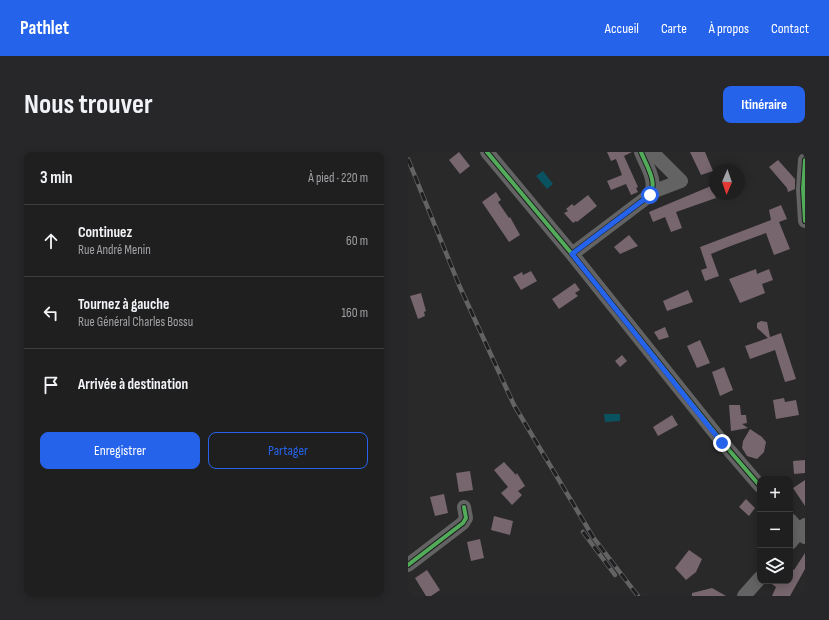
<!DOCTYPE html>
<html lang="fr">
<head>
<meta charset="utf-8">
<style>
  body { margin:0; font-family:"Sofia Sans Condensed",sans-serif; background:#272729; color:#f1f3f6 }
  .controls { position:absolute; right:12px; bottom:12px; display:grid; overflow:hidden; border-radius:8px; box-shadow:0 2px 10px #0003 }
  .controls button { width:36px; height:36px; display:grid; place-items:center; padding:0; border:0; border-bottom:1px solid #3c3d3e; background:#1f1f20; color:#f1f3f6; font:20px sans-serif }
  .compass { position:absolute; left:301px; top:12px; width:36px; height:36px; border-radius:50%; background:#1f1f20; box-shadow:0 2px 10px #0003; rotate:182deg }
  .stop { position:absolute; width:12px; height:12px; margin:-9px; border:3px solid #2563eb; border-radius:50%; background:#fff }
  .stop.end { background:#2563eb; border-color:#fff; box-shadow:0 1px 4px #0008 }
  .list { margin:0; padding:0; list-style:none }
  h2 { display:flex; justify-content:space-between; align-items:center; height:52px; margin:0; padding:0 16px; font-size:17px }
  h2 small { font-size:13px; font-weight:400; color:#a1a2a5 }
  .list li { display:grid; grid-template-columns:26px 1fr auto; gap:12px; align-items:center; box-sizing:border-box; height:72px; padding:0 16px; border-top:1px solid #3c3d3e }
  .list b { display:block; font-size:15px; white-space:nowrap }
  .list p { margin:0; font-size:13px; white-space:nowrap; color:#a1a2a5 }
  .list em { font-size:13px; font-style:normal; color:#a1a2a5 }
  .actions { display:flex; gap:8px; padding:12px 16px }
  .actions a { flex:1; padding:9px 0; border:1px solid #2563eb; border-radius:8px; text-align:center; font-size:14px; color:#2563eb }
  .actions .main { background:#2563eb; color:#fff }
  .icon { flex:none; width:22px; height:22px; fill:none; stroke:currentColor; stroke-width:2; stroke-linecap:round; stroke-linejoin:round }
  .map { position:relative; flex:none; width:397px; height:444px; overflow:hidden; border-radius:8px }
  header { display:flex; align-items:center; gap:24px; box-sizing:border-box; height:56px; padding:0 20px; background:#2563eb; color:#fff }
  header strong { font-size:19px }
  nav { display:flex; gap:22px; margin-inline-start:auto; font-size:14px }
  .intro { display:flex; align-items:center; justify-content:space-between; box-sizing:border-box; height:96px; padding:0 24px }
  h1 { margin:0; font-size:28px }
  .button { padding:10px 18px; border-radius:8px; background:#2563eb; color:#fff; font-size:14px; font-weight:700 }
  main { display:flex; gap:24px; padding:0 24px }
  aside { flex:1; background:#1f1f20; border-radius:8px; box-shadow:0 2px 10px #0003 }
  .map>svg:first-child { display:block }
  .water { fill:#0a5260 }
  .building { fill:#77666d }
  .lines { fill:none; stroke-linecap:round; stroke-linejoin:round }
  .minor { stroke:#636363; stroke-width:14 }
  .rail-casing { stroke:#636363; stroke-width:4.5 }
  .rail { stroke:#1f1e21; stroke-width:3; stroke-dasharray:9; stroke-linecap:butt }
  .cycleway-casing { stroke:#1f1e21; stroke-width:6 }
  .cycleway { stroke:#51ab58; stroke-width:4 }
  .route { stroke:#2563eb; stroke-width:5 }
</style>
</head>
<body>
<header>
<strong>Pathlet</strong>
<nav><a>Accueil</a><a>Carte</a><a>À propos</a><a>Contact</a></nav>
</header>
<div class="intro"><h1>Nous trouver</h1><a class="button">Itinéraire</a></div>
<main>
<aside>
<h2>3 min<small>À pied · 220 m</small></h2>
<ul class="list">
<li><svg class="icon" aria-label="ahead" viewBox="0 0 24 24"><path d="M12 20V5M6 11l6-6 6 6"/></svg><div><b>Continuez</b><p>Rue André Menin</p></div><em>60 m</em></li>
<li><svg class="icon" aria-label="left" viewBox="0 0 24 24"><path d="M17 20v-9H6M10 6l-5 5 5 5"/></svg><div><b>Tournez à gauche</b><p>Rue Général Charles Bossu</p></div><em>160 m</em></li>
<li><svg class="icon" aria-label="arrive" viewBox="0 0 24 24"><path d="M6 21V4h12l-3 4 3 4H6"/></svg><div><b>Arrivée à destination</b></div></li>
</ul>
<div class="actions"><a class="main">Enregistrer</a><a>Partager</a></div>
</aside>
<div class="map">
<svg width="397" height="444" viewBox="0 0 397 444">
  <rect width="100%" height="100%" fill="#29292a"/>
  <path class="water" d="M135,19l10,13 -6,5 -11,-13z
    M196,262h16v7l-15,1z"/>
  <path class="building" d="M51,0l11,14 -10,8 -11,-14z
    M199,0h25l-8,4 14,31 -2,1 2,4 -7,3 -5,-11 -15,6 -4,-9 15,-6 -6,-16 -5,2z
    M282,0h15l8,19 -12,4z
    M370,8l17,19v10l-7,3 -1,-4 -18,-21z
    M303,34l5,12 -40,14 6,16 -11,4 -6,-15 -12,5 -4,-10z
    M88,40l5,8 -3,2 11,16 1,-1 10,18 -11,7 -27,-40z
    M180,43l9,11 -20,16 -1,-1 -3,2 -9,-10 4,-2 -2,-2 6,-5 2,2z
    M373,53l6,14 -8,3 11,27 -16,6 -8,-22 -38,14 -17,7 8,22 -14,5 -4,-11 6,-2 -7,-21 71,-27 -2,-10z
    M221,83l9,11 -18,8 -6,-7z
    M348,117l1,5 12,-5 4,11 -11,4 3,9 -25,10 -11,-24z
    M123,119l6,10 -16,9 -8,-13 9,-5 1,3z
    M167,131l5,7 -5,3 3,3 -19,13 -7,-10z
    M280,138l5,12 -26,9 -4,-10z
    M13,141l5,18 -2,1 1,4 -7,3 -8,-23z
    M353,169l6,1 3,15 11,-4 15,46 -11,3 -10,-32 -25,9 -5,-13 23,-8 -11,-10v-5z
    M257,175l4,10 -10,3 -5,-8z
    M292,188l10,23 -13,5 -10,-22z
    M214,203l5,6 -7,6 -5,-6z
    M316,215l9,23 -13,6 -8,-24z
    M376,246l1,4 11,-2 3,15 -23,4 -3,-19z
    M321,253h11l1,10h5l1,8 -5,1 6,4 -17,3z
    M264,263l6,10 -20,11 -5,-9z
    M342,277l12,8 4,5 -2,10 -7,7 -10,-3 -5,-8 1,-7z
    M397,308v13l-11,1 -1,-13z
    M96,310l12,13 1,-2 8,13 -7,5 4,4 -10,10 -11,-12 7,-6 -14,-17z
    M62,319l3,19 -14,2 -3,-19z
    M397,328v26l-12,-18z
    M36,342l4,19 -13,3 -5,-19z
    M338,347l9,9 -6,8 -10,-9z
    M86,364l19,5 -3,14 -19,-5z
    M72,387l4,19 -13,3 -4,-19z
    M281,398l13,9 -6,13 -10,8 -11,-12z
    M397,401v16l-15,27h-18l4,-9 -8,-6h22v-14l4,3z
    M19,418l13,20 -9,6h-5l-11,-18z
    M304,436l14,8h-34v-3z"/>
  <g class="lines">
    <path class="minor" d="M79,0l85,102 151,189 37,43
      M397,8l-2,29 2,32
      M244,40l29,-11 -29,-29
      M164,102l78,-59c8,-13 -4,-30 -9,-43
      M382,368l15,17
      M382,391l15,-18
      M0,413l55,-42 3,-5 -2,-11
      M336,444l16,-18"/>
    <defs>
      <path id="rail" d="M0,7l51,126 55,120 79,132 45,59
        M175,380l32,43"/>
    </defs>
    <use href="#rail" class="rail-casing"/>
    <use href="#rail" class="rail"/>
    <defs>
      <path id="cycleway" d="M79,0l85,102 151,189 37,43
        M397,8l-2,29 2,32
        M164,102l78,-59c8,-13 -4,-30 -9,-43
        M0,413l55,-42 3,-5 -2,-11"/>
    </defs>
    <use href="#cycleway" class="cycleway-casing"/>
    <use href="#cycleway" class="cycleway"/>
  </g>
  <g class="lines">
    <path class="route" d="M242,43l-78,59 150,189"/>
  </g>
</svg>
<div class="controls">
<button>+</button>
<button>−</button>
<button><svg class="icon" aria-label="layers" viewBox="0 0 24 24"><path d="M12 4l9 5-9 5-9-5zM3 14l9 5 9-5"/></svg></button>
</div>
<svg class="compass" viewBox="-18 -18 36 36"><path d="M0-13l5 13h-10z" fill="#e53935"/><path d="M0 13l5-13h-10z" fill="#a1a2a5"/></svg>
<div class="stop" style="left:242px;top:43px"></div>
<div class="stop end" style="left:314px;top:291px"></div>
</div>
</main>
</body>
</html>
